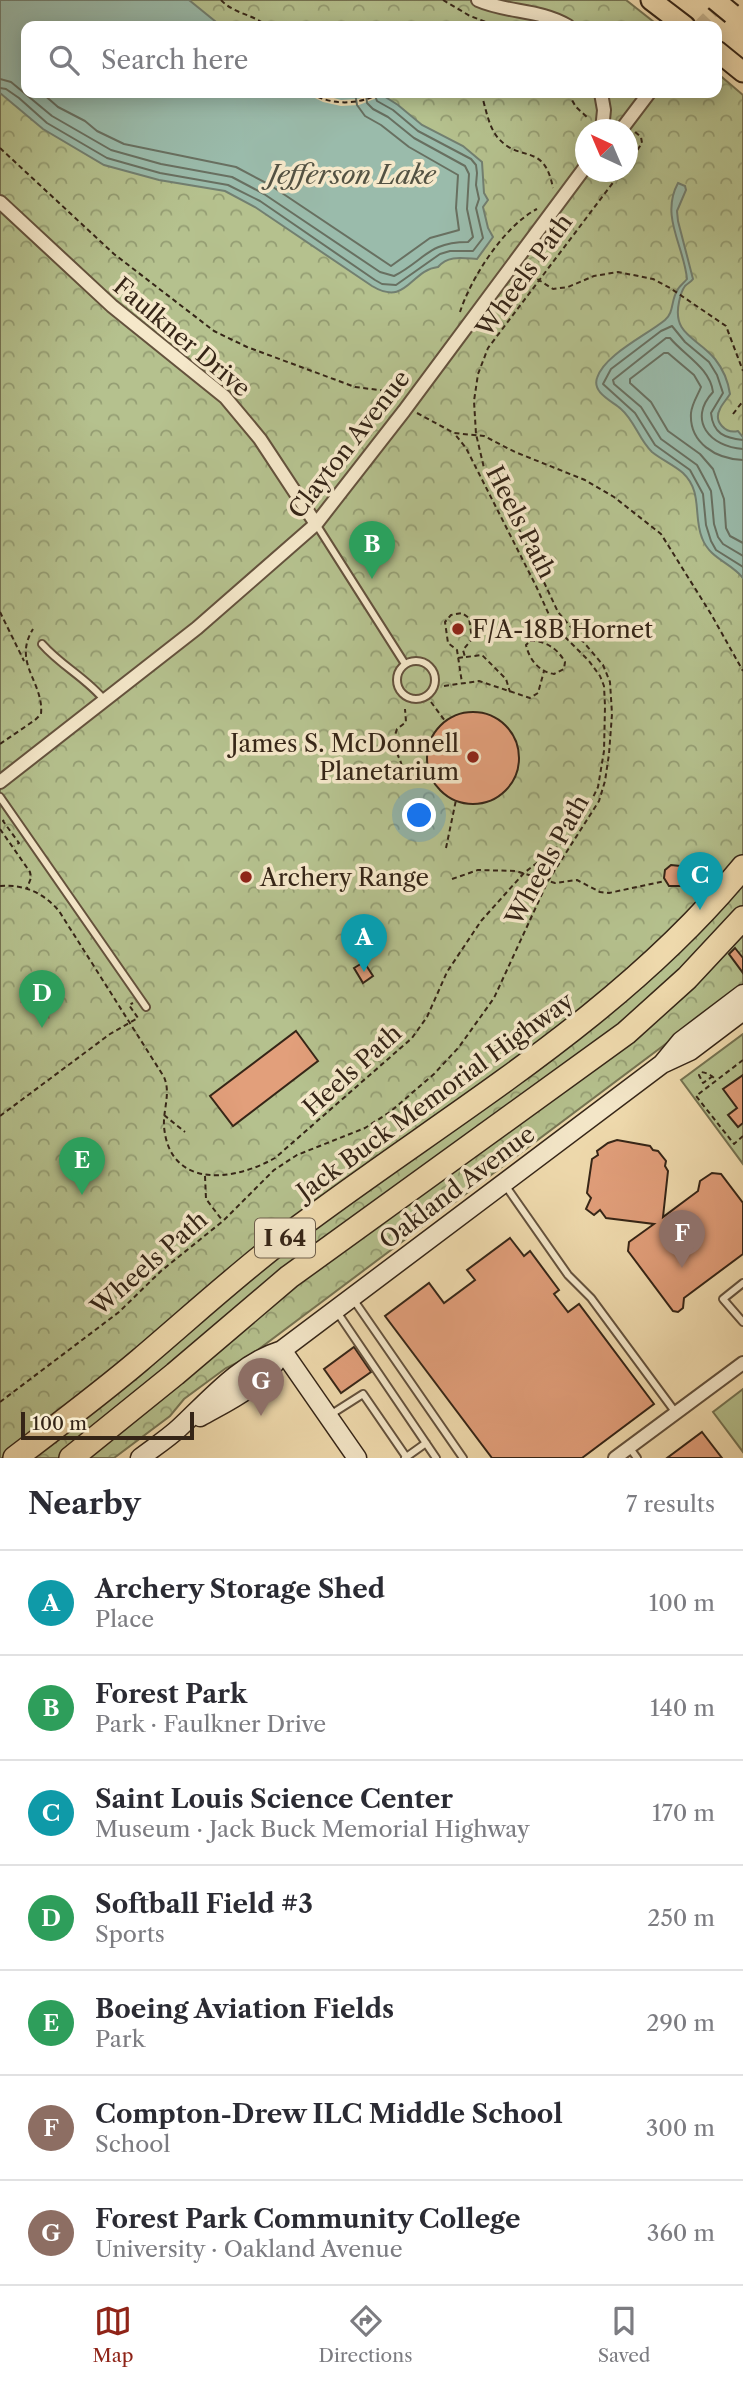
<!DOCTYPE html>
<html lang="en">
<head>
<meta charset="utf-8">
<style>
  body { margin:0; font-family:"Libre Caslon Text",serif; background:#f7f7f7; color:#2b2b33 }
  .compass { position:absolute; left:575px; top:119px; width:63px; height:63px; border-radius:50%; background:#fff; box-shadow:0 4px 18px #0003; rotate:316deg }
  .scale { position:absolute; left:21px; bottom:18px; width:173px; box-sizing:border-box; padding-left:7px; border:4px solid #352517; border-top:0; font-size:19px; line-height:24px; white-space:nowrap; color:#352517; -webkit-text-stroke:5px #f5e8ca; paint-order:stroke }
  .you { position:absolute; left:420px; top:816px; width:24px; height:24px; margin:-18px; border:5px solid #fff; border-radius:50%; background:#1a73e8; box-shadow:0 0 0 10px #1a73e833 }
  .badge { display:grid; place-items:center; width:46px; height:46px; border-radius:50%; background:#8f2418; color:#fff; font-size:23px; font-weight:700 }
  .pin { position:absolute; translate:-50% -58px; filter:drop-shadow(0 2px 4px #0008) }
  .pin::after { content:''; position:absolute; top:37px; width:24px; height:21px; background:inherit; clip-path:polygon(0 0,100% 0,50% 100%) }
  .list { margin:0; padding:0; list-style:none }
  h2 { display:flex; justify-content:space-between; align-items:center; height:91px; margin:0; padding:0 28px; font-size:30px }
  h2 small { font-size:23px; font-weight:400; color:#7c7c81 }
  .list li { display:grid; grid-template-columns:46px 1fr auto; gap:21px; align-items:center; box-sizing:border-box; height:105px; padding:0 28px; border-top:2px solid #e1e1e2 }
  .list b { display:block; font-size:26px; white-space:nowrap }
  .list p { margin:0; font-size:23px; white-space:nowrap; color:#7c7c81 }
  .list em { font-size:23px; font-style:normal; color:#7c7c81 }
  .icon { flex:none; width:38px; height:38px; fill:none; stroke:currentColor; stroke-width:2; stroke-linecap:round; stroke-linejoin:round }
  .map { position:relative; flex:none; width:743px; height:1458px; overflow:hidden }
  .search { position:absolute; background:#fff; box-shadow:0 4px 18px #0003; left:21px; right:21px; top:21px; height:77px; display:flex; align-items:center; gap:18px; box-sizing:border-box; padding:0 24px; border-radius:14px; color:#7c7c81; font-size:26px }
  .sheet { height:826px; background:#fff }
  nav { display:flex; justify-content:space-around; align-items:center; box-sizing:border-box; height:98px; border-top:2px solid #e1e1e2; background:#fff; font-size:19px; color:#7c7c81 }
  nav a { display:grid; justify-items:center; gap:4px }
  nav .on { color:#8f2418 }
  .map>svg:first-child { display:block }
  .green { fill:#b5c18e; stroke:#757352; stroke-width:2 }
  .park { fill:url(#park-crowns); stroke:#757352; stroke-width:2; fill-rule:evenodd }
  .water { fill:#9abbab; stroke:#727f70; stroke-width:2 }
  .pier { fill:#f0dbae }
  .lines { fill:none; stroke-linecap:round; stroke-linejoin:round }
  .shore { stroke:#687061; stroke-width:2 }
  .building { fill:#e29f7b; stroke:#352517; stroke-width:2 }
  .street-tunnel { stroke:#cbb790; stroke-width:12; stroke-dasharray:12 6; stroke-linecap:butt }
  .lane-casing { stroke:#64523d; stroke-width:10 }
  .street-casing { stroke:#64523d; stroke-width:16 }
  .secondary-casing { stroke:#352517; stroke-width:21 }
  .primary-casing { stroke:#352517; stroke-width:23 }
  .highway-casing { stroke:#352517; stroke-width:26 }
  .path { stroke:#352517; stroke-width:2; stroke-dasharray:5 3.5; stroke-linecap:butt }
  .lane { stroke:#f5e8ca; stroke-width:6 }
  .street { stroke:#f5e8ca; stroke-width:12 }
  .secondary { stroke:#f5e8ca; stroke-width:18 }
  .primary { stroke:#f0dbae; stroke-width:19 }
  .highway { stroke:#f0dbae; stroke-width:23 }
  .primary-bridge-casing { stroke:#352517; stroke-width:23; stroke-linecap:butt }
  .primary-bridge { stroke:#f0dbae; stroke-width:19 }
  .poi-dot { fill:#8f2418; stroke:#f5e8ca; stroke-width:2.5 }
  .labels { text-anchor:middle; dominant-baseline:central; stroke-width:7; stroke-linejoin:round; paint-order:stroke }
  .shield { fill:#f5e8ca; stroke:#6f604d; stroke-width:2 }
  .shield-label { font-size:23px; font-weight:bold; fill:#352517 }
  .street-label { font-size:24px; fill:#352517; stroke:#f5e8ca }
  .poi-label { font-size:24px; fill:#352517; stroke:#f5e8ca; text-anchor:start }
  .water-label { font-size:26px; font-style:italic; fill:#535243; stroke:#f5e8ca }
</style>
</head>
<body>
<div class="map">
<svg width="743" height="1458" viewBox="0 0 743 1458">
  <defs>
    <pattern id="park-crowns" width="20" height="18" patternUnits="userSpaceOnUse" patternTransform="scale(1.75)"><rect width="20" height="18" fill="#b5c18e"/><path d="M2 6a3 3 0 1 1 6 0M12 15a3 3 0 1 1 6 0" fill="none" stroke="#949d73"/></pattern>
  </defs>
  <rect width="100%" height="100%" fill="#f0dbae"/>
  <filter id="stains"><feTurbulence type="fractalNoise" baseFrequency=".00286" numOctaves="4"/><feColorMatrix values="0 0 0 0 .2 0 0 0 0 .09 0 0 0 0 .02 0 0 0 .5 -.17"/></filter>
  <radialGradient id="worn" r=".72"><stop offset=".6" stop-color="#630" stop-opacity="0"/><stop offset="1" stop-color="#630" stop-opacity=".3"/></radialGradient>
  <path class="green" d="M743,1034v130l-62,-84z
    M743,1389v63l-30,-40z"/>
  <path class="park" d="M0,0h626l33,26h-633v67h691v-20l26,22v891l-496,372 -21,10 -42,31 -14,17 -56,42h-114zM586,130h42v42h-42z"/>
  <path class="water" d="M0,0h189l32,26h-195v67h353l19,12 24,20 41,21 19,16 2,31 4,7 -5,7 5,21 5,9 -16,22c-15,-1 -29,-4 -39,8 -28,3 -31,40 -66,19l-117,-79 -30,-16 -66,-11 -55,-15 -61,-36 -43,-36z
    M678,183l7,3 1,4 -9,21 1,10 15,58c-2,3 -5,4 -8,7 -3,4 -5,11 -6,16 -7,33 18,35 36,57 8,10 13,22 15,35 -3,5 -8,10 -10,15 -7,13 6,25 18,22l5,6v141c-13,-16 -33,-19 -41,-40 -9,-22 1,-46 -19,-65 -9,-8 -21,-13 -31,-21 -13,-12 -17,-31 -31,-43 -9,-8 -29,-16 -24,-31 7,-23 50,-43 68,-58 9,-7 6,-20 12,-29 2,-5 7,-8 10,-12 -3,-33 -27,-63 -9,-96z"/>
  <path class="pier" d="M305,93h11l25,7 17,-1 18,-6h3l3,3 -23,9 -18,1 -18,-4z"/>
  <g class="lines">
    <path class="shore" d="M0,79l11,3 41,34 59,34 50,14 71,13 32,17 116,78 14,4c31,-16 34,-34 74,-34l5,-5 -6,-28 2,-35 -4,-8 -51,-28 -26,-21 -15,-8 -6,-6 -1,-10
      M0,88l6,1 13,9 28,25 60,35 53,15 68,12 32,16 115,79 7,4 14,1 44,-31 10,-3h23l10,-13 -7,-30 3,-9 -3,-14 1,-12 -1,-8 -5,-6 -53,-28 -25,-21 -16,-9 -3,-8
      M42,93l16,14 27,14 12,10 27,13 112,23 34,18 121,81 39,-28 29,-8 -3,-22 2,-33 -49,-28 -28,-22 -16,-9 -8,-11 -2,-12
      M743,440c-18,-2 -30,-6 -32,-27l12,-20 -6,-18 -8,-13 -24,-20 -13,-16 -11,5 -50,38 -8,15 32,29 20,32 35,25 13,24 3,31 5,16 5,9 27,17
      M743,449c-33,-2 -56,-29 -30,-57 -3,-24 -29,-37 -43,-54h-4l-53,42 1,4 27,23 20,32 36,26 14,26 3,33 4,13 5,7 20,12
      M743,460c-27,-1 -54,-17 -52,-47 1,-10 7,-18 10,-26l-7,-12 -26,-22h-4l-34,26v4l21,19 17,29 32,23 13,15 11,30 2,29 4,8 13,7"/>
  </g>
  <path class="building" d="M427 758a46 46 0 1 1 92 0a46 46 0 1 1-92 0Z
    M671,865l9,1 5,7 -2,13h-14l-5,-8 1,-8z
    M735,948l8,10v15l-14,-19z
    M364,962l9,14 -10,7 -9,-15z
    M296,1031l22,30 -85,65 -23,-30z
    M743,1075v48l-5,4 -10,-12 9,-7 -14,-19z
    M617,1140l33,6 3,4 5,1 8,10 -1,5 3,5 -5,46 35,-26 2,-10 12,-8 9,1 22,29v51l-59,44 -1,10 -5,4 -5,-1 -45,-60 1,-9 25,-18 -48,-6 -6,-8 -6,5 -8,-6 5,-11 -4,-5 5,-34 6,-4 -1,-4 11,-8z
    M510,1238l14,18 6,-5 29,39 -5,4 14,18 11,-8 75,100 -72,54h-90l-107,-142 44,-33 15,20 31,-23 -8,-10z
    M354,1347l17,25 -30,21 -17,-24z
    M702,1432l20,26h-55z"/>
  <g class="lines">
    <path class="street-tunnel" d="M699,26l25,-26"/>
    <defs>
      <path id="lane" d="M316,524l89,140
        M42,644c19,22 46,35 63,57
        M397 680a19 19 0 1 1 38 0a19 19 0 1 1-38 0Z
        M0,797l146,210
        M505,1185l63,90 23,23 85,115
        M743,1283l-20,16 20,23
        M353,1299l110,159
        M337,1312l99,146
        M330,1415l33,-21 44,64
        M629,1447l8,11
        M405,1458l21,-15"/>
      <path id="street" d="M478,0c29,13 62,9 90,26
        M601,93l3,17 -2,20
        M621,130l28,-37
        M0,202l112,104 113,91 35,42 56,85
        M0,782l197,-154 119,-104 88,-113 182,-245
        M615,1458l128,-95"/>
      <path id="secondary" d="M662,1064l28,-13 53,-40
        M282,1350l75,108
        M200,1417c30,-17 69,-34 82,-67
        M140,1458c13,-10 27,-19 39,-30 31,-29 61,-65 103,-78l380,-286 19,-23 62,-47"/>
      <path id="primary" d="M651,0l34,26
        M717,51l26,21"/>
      <path id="highway" d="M15,1458c42,-32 85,-64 125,-98 53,-45 104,-92 159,-133 152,-114 322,-211 444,-360
        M71,1458l104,-84 114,-97 337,-244 61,-55 56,-60"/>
    </defs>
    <use href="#lane" class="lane-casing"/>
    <use href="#street" class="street-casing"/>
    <use href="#secondary" class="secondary-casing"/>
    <use href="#primary" class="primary-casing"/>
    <use href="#highway" class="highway-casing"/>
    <path class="path" d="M221,0c13,14 32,14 46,26
      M443,0l27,16 27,10
      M310,93c23,13 48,12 71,0
      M481,93c5,15 7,34 18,46 22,24 45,3 54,49
      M568,93l8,14 13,12
      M0,148l114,106 100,77 33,16 108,40 32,4 11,6
      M628,164l14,-21 -1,-6 -7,-6
      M523,270l30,19 15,-2 26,-11 24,-4 35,7 17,9 56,38 17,45
      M460,312c11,-34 44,-86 77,-103
      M417,413l37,20 30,3 31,16 70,28 29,17 47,37 50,80 32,57
      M733,414l10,-13
      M0,612l24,49
      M530,641c15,-1 28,8 35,21l-1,7 -10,5c-15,-2 -25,-15 -28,-29z
      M466,657l16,-2 24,24 4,13
      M458,658l7,-1 -2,-7 9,-11 -3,-21 -7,-5 -11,2 -6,7 3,21 9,7 5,33
      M444,686l35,-5 51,17 8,-5 6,-22
      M431,702l14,19
      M0,744l35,-24 6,-6c3,-32 -29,-51 -8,-85
      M352,751l14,-11
      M396,781c14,-15 -1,-24 -3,-40l4,-12 9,-7 -1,-13
      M4,820l-1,1 16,22 -5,3
      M0,829l30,43 1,6 -4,10
      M446,848l10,-48
      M452,879l26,-9 38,1 39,12 22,-3 23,12 9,1 56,-12
      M0,886c24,-2 44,7 59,25l105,166c7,16 -1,33 0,49 5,64 71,55 111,32l137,-120 15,-21 20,-45 34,-51 43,-48 40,-31 19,-24 15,-31 6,-36 1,-45 -1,-20 -4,-10 -11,-15 -28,-28 -11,-16 -14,-31 -70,-138 -12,-15
      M743,1060l-47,36 38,48 9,-8
      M713,1076l-10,7 -4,-8 2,-3c6,1 11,3 15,8
      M164,1115l21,17
      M0,1116l110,-82 28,-16 -9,-13 4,-2
      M205,1176l1,23 16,21
      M0,1402l119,-90 42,-41 62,-50 51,-51 23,-15 68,-27 25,-16 44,-38 25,-27 35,-49 54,-117 51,-80 6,-20 4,-27 3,-40 -2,-32 -7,-17 -45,-53 -40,-85 -34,-59 -8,-34 -2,-33 4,-27 10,-26 133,-176"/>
    <use href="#lane" class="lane"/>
    <use href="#street" class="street"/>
    <use href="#secondary" class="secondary"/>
    <use href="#primary" class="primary"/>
    <use href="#highway" class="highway"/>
    <defs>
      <path id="primary-bridge" d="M715,0l17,14"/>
    </defs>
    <use href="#primary-bridge" class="primary-bridge-casing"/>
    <use href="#primary-bridge" class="primary-bridge"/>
  </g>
  <g class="poi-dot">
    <circle cx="458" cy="629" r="7"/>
    <circle cx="473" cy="757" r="7"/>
    <circle cx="246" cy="877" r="7"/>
  </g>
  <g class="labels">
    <rect class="shield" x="255" y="1218.5" width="60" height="39" rx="5"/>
    <g class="shield-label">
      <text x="285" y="1238">I 64</text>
    </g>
    <g class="street-label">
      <text transform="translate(524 275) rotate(-54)">Wheels Path</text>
      <text transform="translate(182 337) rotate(40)">Faulkner Drive</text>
      <text transform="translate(349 444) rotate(-52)">Clayton Avenue</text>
      <text transform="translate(521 522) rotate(63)">Heels Path</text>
      <text transform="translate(547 860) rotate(-61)">Wheels Path</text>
      <text transform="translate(352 1070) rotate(-42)">Heels Path</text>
      <text transform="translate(435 1096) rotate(-36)">Jack Buck Memorial Highway</text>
      <text transform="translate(457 1187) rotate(-37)">Oakland Avenue</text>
      <text transform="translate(149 1263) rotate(-41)">Wheels Path</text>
    </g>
    <g class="poi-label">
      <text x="472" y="629">F/A-18B Hornet</text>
      <text x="459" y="743" text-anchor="end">James S. McDonnell<tspan x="459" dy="28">Planetarium</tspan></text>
      <text x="260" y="877">Archery Range</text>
    </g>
    <g class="water-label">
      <text x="352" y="175">Jefferson Lake</text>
    </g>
  </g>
  <rect width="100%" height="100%" filter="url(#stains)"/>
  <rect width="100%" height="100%" fill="url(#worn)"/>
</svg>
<svg class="compass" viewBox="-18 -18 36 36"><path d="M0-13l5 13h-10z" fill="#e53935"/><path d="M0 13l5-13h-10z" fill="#7c7c81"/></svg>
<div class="scale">100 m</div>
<div class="you"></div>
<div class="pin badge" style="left:364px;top:972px;background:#0f9aa8">A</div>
<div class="pin badge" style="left:372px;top:579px;background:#2e9e5b">B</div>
<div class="pin badge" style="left:700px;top:910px;background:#0f9aa8">C</div>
<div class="pin badge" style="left:42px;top:1028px;background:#2e9e5b">D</div>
<div class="pin badge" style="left:82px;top:1195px;background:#2e9e5b">E</div>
<div class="pin badge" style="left:682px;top:1268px;background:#8d6e63">F</div>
<div class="pin badge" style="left:261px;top:1416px;background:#8d6e63">G</div>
<div class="search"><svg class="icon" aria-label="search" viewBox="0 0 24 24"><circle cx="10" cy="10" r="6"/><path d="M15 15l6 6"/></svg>Search here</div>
</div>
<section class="sheet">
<h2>Nearby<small>7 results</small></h2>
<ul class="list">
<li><span class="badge" style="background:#0f9aa8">A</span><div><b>Archery Storage Shed</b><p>Place</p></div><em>100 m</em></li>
<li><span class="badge" style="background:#2e9e5b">B</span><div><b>Forest Park</b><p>Park · Faulkner Drive</p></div><em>140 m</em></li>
<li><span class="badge" style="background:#0f9aa8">C</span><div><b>Saint Louis Science Center</b><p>Museum · Jack Buck Memorial Highway</p></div><em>170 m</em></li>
<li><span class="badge" style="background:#2e9e5b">D</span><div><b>Softball Field #3</b><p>Sports</p></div><em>250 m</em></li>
<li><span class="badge" style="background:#2e9e5b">E</span><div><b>Boeing Aviation Fields</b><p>Park</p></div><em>290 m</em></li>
<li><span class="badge" style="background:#8d6e63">F</span><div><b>Compton-Drew ILC Middle School</b><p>School</p></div><em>300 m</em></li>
<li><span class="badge" style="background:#8d6e63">G</span><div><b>Forest Park Community College</b><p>University · Oakland Avenue</p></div><em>360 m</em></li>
</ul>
</section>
<nav>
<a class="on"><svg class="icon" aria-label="map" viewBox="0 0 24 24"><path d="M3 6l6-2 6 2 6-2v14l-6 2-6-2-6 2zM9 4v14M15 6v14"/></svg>Map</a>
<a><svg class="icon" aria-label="directions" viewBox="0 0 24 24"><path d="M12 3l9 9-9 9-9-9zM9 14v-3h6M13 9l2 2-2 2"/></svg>Directions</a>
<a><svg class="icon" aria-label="saved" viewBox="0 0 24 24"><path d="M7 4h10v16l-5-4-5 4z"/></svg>Saved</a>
</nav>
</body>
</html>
